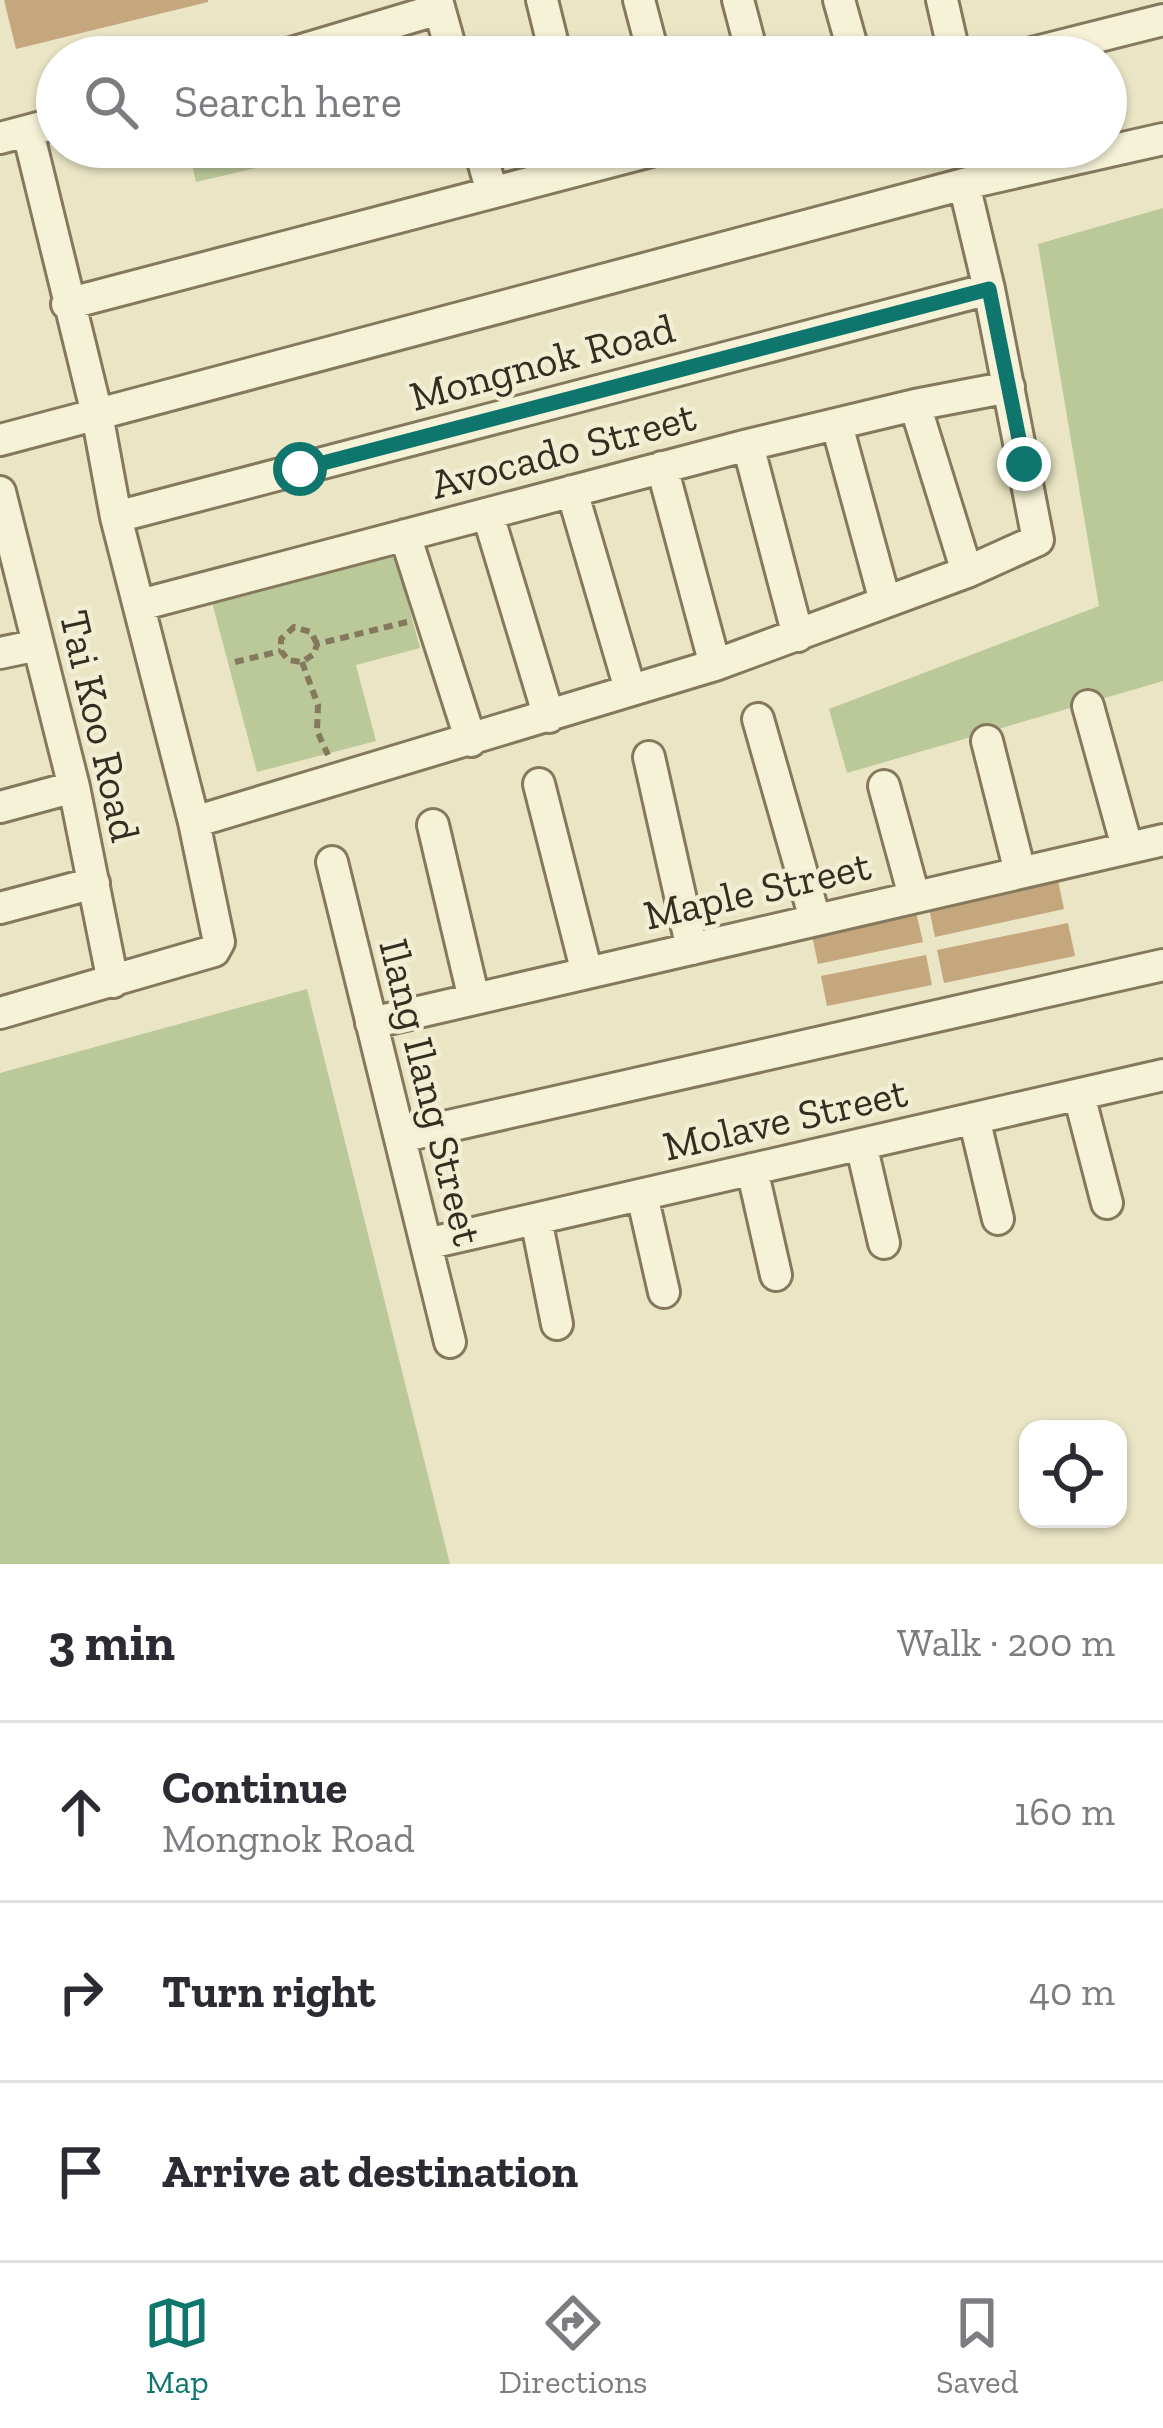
<!DOCTYPE html>
<html lang="en">
<head>
<meta charset="utf-8">
<style>
  body { margin:0; font-family:"Zilla Slab",serif; background:#f2f2f3; color:#2b2b33 }
  .controls { position:absolute; right:36px; bottom:36px; display:grid; overflow:hidden; border-radius:24px; box-shadow:0 3px 9px #0004 }
  .controls button { width:108px; height:108px; display:grid; place-items:center; padding:0; border:0; border-bottom:3px solid #e1e1e2; background:#fff; color:#2b2b33; font:60px sans-serif }
  .stop { position:absolute; width:36px; height:36px; margin:-27px; border:9px solid #0f766e; border-radius:50%; background:#fff }
  .stop.end { background:#0f766e; border-color:#fff; box-shadow:0 3px 12px #0008 }
  .list { margin:0; padding:0; list-style:none }
  h2 { display:flex; justify-content:space-between; align-items:center; height:156px; margin:0; padding:0 48px; font-size:51px }
  h2 small { font-size:39px; font-weight:400; color:#7c7c81 }
  .list li { display:grid; grid-template-columns:78px 1fr auto; gap:36px; align-items:center; box-sizing:border-box; height:180px; padding:0 48px; border-top:3px solid #e1e1e2 }
  .list b { display:block; font-size:45px; white-space:nowrap }
  .list p { margin:0; font-size:39px; white-space:nowrap; color:#7c7c81 }
  .list em { font-size:39px; font-style:normal; color:#7c7c81 }
  .icon { flex:none; width:66px; height:66px; fill:none; stroke:currentColor; stroke-width:2; stroke-linecap:round; stroke-linejoin:round }
  .map { position:relative; flex:none; width:1163px; height:1564px; overflow:hidden }
  .search { position:absolute; background:#fff; box-shadow:0 3px 9px #0004; left:36px; right:36px; top:36px; height:132px; display:flex; align-items:center; gap:30px; box-sizing:border-box; padding:0 42px; border-radius:66px; color:#7c7c81; font-size:45px }
  .sheet { height:696px; background:#fff }
  nav { display:flex; justify-content:space-around; align-items:center; box-sizing:border-box; height:168px; border-top:3px solid #e1e1e2; background:#fff; font-size:33px; color:#7c7c81 }
  nav a { display:grid; justify-items:center; gap:6px }
  nav .on { color:#0f766e }
  .map>svg:first-child { display:block }
  .green { fill:#bbc89a }
  .building { fill:#c5a77e }
  .lines { fill:none; stroke-linecap:round; stroke-linejoin:round }
  .street-casing { stroke:#84785d; stroke-width:36 }
  .path { stroke:#84785d; stroke-width:6; stroke-dasharray:9 6; stroke-linecap:butt }
  .street { stroke:#f6f2d8; stroke-width:30 }
  .route { stroke:#0f766e; stroke-width:15 }
  .labels { text-anchor:middle; dominant-baseline:central; stroke-width:9; stroke-linejoin:round; paint-order:stroke }
  .street-label { font-size:42px; fill:#352d1f; stroke:#f2eed4 }
</style>
</head>
<body>
<div class="map">
<svg width="1163" height="1564" viewBox="0 0 1163 1564">
  <rect width="100%" height="100%" fill="#eae5c5"/>
  <path class="green" d="M188,147h131l1,6 -124,29z
    M1163,208v473l-316,92 -18,-64 270,-103 -61,-362z
    M391,540l29,108 -64,17 20,76 -119,31 -49,-185z
    M307,989l143,575h-450v-491z"/>
  <path class="building" d="M4,0h204v2l-192,47z
    M1057,876l7,33 -129,28 -7,-33z
    M916,912l7,30 -105,22 -6,-29z
    M1068,923l7,33 -131,27 -7,-33z
    M926,955l6,30 -105,21 -6,-30z"/>
  <g class="lines">
    <defs>
      <path id="street" d="M437,0l16,57
        M542,0l14,57
        M639,0l15,57
        M738,0l15,57
        M839,0l16,57
        M942,0l13,57
        M278,57l161,-48
        M1016,57l147,-37
        M0,138l57,-15
        M479,147l13,45
        M67,304l599,-157
        M915,405l52,167
        M837,425l48,176
        M0,440l964,-256 199,-45
        M748,445l50,191
        M662,467l53,198
        M572,491l58,198
        M0,492l74,295 39,195
        M488,515l61,202
        M116,517l873,-228
        M405,535l66,206
        M140,605l608,-160 167,-40 94,-18
        M0,653l38,-8
        M1088,706l39,141
        M758,719l57,200
        M987,741l33,131
        M649,757l43,192
        M539,784l48,189
        M884,786l30,110
        M0,807l74,-20
        M194,822l521,-157 252,-93 71,-32 -49,-251 -25,-105
        M433,825l41,174
        M332,862l118,480
        M0,908l94,-25
        M0,1013l214,-62 5,-9 -25,-120 -78,-305 -19,-103 -69,-282
        M371,1023l792,-183
        M1079,1095l28,108
        M974,1118l24,101
        M400,1137l763,-172
        M861,1144l23,99
        M752,1169l24,106
        M642,1195l22,97
        M536,1219l21,105
        M426,1244l737,-169"/>
    </defs>
    <use href="#street" class="street-casing"/>
    <path class="path" d="M317,644l-6,-12 -17,-5 -13,12v12l7,9 14,2 12,-8 3,-10 90,-22
      M235,662l46,-11
      M302,662l16,43 -1,26 11,24"/>
    <use href="#street" class="street"/>
  </g>
  <g class="lines">
    <path class="route" d="M300,469l689,-180 35,175"/>
  </g>
  <g class="labels">
    <g class="street-label">
      <text transform="translate(542 362) rotate(-15)">Mongnok Road</text>
      <text transform="translate(563 450) rotate(-15)">Avocado Street</text>
      <text transform="translate(100 726) rotate(77)">Tai Koo Road</text>
      <text transform="translate(757 890) rotate(-13)">Maple Street</text>
      <text transform="translate(431 1092) rotate(76)">Ilang Ilang Street</text>
      <text transform="translate(785 1119) rotate(-13)">Molave Street</text>
    </g>
  </g>
</svg>
<div class="controls">
<button><svg class="icon" aria-label="locate" viewBox="0 0 24 24"><circle cx="12" cy="12" r="6"/><path d="M12 2v4M12 18v4M2 12h4M18 12h4"/></svg></button>
</div>
<div class="stop" style="left:300px;top:469px"></div>
<div class="stop end" style="left:1024px;top:464px"></div>
<div class="search"><svg class="icon" aria-label="search" viewBox="0 0 24 24"><circle cx="10" cy="10" r="6"/><path d="M15 15l6 6"/></svg>Search here</div>
</div>
<section class="sheet">
<h2>3 min<small>Walk · 200 m</small></h2>
<ul class="list">
<li><svg class="icon" aria-label="ahead" viewBox="0 0 24 24"><path d="M12 20V5M6 11l6-6 6 6"/></svg><div><b>Continue</b><p>Mongnok Road</p></div><em>160 m</em></li>
<li><svg class="icon" aria-label="right" viewBox="0 0 24 24"><path d="M7 20v-9h11M14 6l5 5-5 5"/></svg><div><b>Turn right</b></div><em>40 m</em></li>
<li><svg class="icon" aria-label="arrive" viewBox="0 0 24 24"><path d="M6 21V4h12l-3 4 3 4H6"/></svg><div><b>Arrive at destination</b></div></li>
</ul>
</section>
<nav>
<a class="on"><svg class="icon" aria-label="map" viewBox="0 0 24 24"><path d="M3 6l6-2 6 2 6-2v14l-6 2-6-2-6 2zM9 4v14M15 6v14"/></svg>Map</a>
<a><svg class="icon" aria-label="directions" viewBox="0 0 24 24"><path d="M12 3l9 9-9 9-9-9zM9 14v-3h6M13 9l2 2-2 2"/></svg>Directions</a>
<a><svg class="icon" aria-label="saved" viewBox="0 0 24 24"><path d="M7 4h10v16l-5-4-5 4z"/></svg>Saved</a>
</nav>
</body>
</html>
